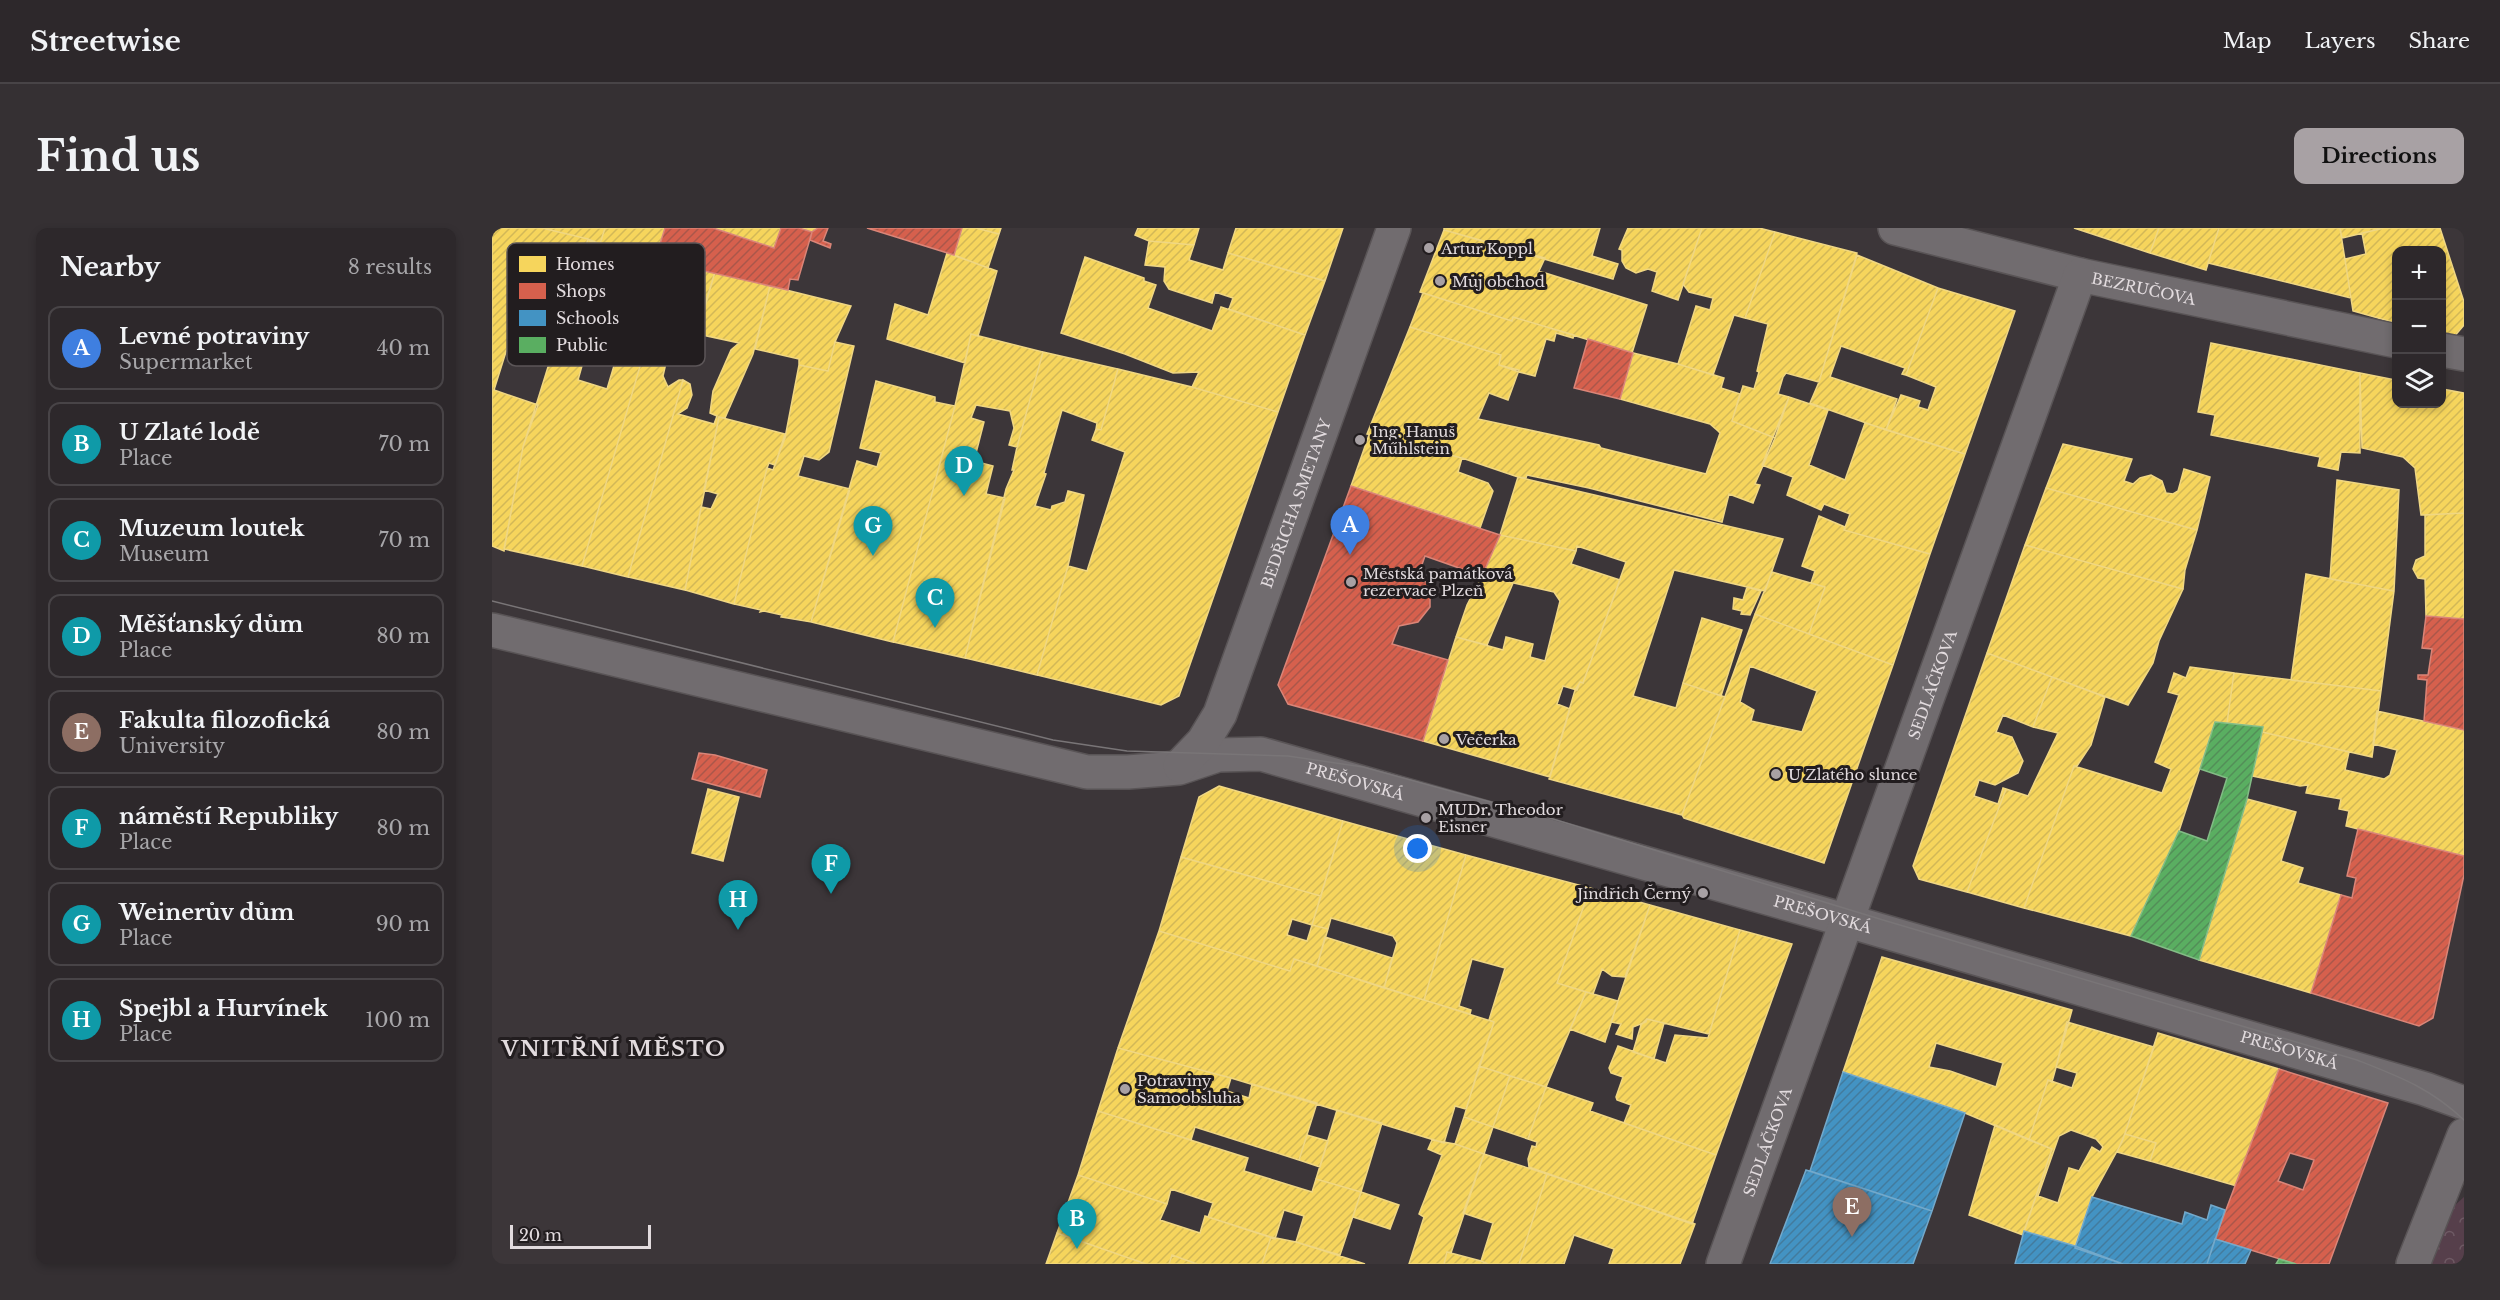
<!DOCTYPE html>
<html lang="en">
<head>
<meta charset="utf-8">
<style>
  body { margin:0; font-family:"Libre Baskerville",serif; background:#353033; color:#f1f3f6 }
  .controls { position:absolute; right:18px; top:18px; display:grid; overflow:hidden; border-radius:12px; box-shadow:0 3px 9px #0003 }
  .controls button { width:54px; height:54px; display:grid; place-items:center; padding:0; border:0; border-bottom:2px solid #484447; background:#2d282b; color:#f1f3f6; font:30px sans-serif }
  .scale { position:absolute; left:18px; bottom:15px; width:141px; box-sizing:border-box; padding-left:6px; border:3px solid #e2dbde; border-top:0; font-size:16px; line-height:21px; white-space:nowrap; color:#e2dbde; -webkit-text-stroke:4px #221d1f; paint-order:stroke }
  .you { position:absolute; left:926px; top:621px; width:21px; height:21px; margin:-15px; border:4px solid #fff; border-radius:50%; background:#1a73e8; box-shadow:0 0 0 9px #1a73e833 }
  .badge { display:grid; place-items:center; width:39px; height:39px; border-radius:50%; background:#a8a1a4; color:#fff; font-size:20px; font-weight:700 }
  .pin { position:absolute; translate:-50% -50px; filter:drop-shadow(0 2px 3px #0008) }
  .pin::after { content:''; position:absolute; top:32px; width:21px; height:18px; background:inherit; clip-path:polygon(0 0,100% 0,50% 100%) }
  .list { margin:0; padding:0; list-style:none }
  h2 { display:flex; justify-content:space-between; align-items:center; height:78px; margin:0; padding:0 24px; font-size:26px }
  h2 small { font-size:20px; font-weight:400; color:#a7a6a9 }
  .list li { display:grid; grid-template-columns:39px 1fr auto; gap:18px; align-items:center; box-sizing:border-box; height:84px; margin:0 12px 12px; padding:0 12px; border:2px solid #484447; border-radius:12px }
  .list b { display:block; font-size:22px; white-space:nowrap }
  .list p { margin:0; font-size:20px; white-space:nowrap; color:#a7a6a9 }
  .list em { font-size:20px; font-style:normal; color:#a7a6a9 }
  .icon { flex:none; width:33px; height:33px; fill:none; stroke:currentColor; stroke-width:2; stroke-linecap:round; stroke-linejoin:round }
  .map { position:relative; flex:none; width:1972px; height:1036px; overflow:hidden; border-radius:12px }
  header { display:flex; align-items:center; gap:36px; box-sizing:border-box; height:84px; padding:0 30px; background:#2d282b; border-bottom:2px solid #484447 }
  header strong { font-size:28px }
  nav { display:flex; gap:33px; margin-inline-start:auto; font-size:21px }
  .intro { display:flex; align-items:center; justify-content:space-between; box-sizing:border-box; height:144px; padding:0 36px }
  h1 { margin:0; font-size:42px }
  .button { padding:15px 27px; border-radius:12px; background:#a8a1a4; color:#111; font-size:21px; font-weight:700 }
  main { display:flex; gap:36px; padding:0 36px }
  aside { flex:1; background:#2d282b; border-radius:12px; box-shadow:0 3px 9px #0003 }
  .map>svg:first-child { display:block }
  .forest { fill:url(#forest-crowns) }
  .homes { fill:url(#homes-hatch); stroke:#f0d783; stroke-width:1.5; fill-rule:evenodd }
  .shops { fill:url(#shops-hatch); stroke:#da8578; stroke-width:1.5; fill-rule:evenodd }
  .schools { fill:url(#schools-hatch); stroke:#73a9cb; stroke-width:1.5 }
  .public { fill:url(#public-hatch); stroke:#83bc86; stroke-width:1.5 }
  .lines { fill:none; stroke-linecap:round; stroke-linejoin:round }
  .street-casing { stroke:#595456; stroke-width:36 }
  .street { stroke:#716c6f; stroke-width:33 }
  .tram { stroke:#797577; stroke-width:1.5 }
  .poi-dot { fill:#a8a1a4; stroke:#221d1f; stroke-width:2 }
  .labels { text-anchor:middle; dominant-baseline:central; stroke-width:6; stroke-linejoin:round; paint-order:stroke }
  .poi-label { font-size:15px; fill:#e2dbde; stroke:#221d1f; text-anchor:start }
  .street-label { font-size:15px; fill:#e2dbde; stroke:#221d1f }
  .district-label { font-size:21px; font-weight:bold; letter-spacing:1.5px; fill:#e2dbde; stroke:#221d1f }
  .key { fill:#221d1f; stroke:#5c5658; stroke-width:1.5 }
  .key-label { font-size:16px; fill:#e2dbde }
</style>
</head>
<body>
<header>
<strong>Streetwise</strong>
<nav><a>Map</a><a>Layers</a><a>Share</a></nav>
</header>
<div class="intro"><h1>Find us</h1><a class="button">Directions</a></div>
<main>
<aside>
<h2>Nearby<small>8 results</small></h2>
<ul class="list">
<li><span class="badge" style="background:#3f7fe0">A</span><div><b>Levné potraviny</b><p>Supermarket</p></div><em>40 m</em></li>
<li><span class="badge" style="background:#0f9aa8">B</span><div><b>U Zlaté lodě</b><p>Place</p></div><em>70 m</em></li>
<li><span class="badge" style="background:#0f9aa8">C</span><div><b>Muzeum loutek</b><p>Museum</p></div><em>70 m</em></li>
<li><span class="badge" style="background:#0f9aa8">D</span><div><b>Měšťanský dům</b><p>Place</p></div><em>80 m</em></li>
<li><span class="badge" style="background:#8d6e63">E</span><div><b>Fakulta filozofická</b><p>University</p></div><em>80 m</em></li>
<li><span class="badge" style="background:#0f9aa8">F</span><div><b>náměstí Republiky</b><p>Place</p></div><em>80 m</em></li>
<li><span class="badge" style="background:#0f9aa8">G</span><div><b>Weinerův dům</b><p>Place</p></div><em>90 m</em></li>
<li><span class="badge" style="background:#0f9aa8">H</span><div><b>Spejbl a Hurvínek</b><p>Place</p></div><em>100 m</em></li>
</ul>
</aside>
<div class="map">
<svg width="1972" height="1036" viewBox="0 0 1972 1036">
  <defs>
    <pattern id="forest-crowns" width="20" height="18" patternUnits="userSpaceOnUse" patternTransform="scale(1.5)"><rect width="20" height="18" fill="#563f4b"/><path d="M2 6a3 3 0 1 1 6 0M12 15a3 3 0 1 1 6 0" fill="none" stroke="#6e5a64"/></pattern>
    <pattern id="homes-hatch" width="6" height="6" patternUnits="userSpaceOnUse" patternTransform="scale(1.5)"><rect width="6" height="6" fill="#f6d55c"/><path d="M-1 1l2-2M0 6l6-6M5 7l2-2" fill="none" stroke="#d2b857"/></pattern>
    <pattern id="shops-hatch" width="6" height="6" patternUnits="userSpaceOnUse" patternTransform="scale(1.5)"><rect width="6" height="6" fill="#d6604d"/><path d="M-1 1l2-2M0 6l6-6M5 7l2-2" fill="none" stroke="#aa574a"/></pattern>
    <pattern id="schools-hatch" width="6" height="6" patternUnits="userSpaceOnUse" patternTransform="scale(1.5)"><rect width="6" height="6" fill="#4393c3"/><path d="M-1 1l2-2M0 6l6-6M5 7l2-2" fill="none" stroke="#437b9d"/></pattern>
    <pattern id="public-hatch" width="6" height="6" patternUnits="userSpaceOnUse" patternTransform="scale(1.5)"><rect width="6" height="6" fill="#5aae61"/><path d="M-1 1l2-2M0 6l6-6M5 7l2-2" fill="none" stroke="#538e58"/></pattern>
  </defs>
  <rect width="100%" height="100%" fill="#3c3639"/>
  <path class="forest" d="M1972,969v67h-33l21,-56z"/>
  <path class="homes" d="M0,0h50l46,11 -20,66 -43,-14 -31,99 44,15 -15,42 -19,104 -12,-5z
    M50,0h63l-5,16 -12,-5z
    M113,0h60l-10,32 -55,-16z
    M221,0h68l-7,20z
    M307,0h19l-6,4z
    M470,0h14l23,6 -11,34 -34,-13z
    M484,0h25l-2,6z
    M646,0h61l-5,17 -45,-4 -14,-6z
    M744,0h107l-18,53 -97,-28z
    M952,0h156l-8,28 26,8 -5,15 -169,-49z
    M1136,0h74l-24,72 -26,-9 5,-19 -9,-3 -12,4 -10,-5 -4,-7v-11l-3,-1z
    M1210,0h57l16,4 -30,86 -11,-3 -21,60 -35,-11 18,-58 14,4 3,-12 -24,-6 -6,-8z
    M1582,0h85l-9,25z
    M1667,0h60l-13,42 -56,-17z
    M1727,0h121l11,70 -143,-35z
    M1848,0h44l-42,10z
    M1892,0h56l24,74v23l-11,13 -11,-3v-85h-46v73l-43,-12 -8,-52 21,-5 -4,-21z
    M952,2l101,28 -6,13 108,34 -15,48 -119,-36 -1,4 -92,-29z
    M1283,4l82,21 -38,129 -33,-9 -3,4 -5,17 11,3 -14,41 -43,-17 11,-35 11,3 5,-17 -2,-1 11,-47 -23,-6z
    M96,11l2,2 80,22 -88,303 -78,-17 19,-102zM109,70l39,12 -9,21 -6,-2 -18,60 -29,-9z
    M657,13l45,4 -5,15 34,10 5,-17 97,28 -20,54 -76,-26 4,-11 -18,-6 -3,11 -43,-14 -5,-8 1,-14 -20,-2z
    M455,25l50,18 -19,65 -7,-2 -6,29 -78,-24 8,-35 33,11z
    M1365,27l81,33 -32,87 -4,-1 3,-6 -64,-22 -11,31 67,22 -11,31 -76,-27 9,-21z
    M593,29l59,21v3l12,4 -8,23 64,23 9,-24 84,28 -27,77 -86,-25 7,-15 -26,1 -48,-19 -64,-21z
    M178,35l45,9 -17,55 -22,-8 -13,57 5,11 11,-7h4l-55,197 -46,-11z
    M223,44l55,14 -17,68 -28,64 -6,-1 -34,173 -57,-13 55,-197 7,4 2,11 -5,13 -9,6 36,10 3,-8 -7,-3 3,-22 18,-41 8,-7 -37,-8 -1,4 -5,-1z
    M278,58l81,20 -16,36 -7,29 -29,-6v-6l-44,-10z
    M1446,60l77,23 -50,143 -79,-24 15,-35 19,6 -2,6 10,3 8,-23 -30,-12z
    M931,65l89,28 1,-4 61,18 -1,3 -17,-5 -2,8 -8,-2 -11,37 -16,-4 -20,-7 2,-10 -91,-28z
    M918,99l91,28 -2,10 20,5 -11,30 -19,-7 -11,26 121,26 2,3 105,26 14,-41 -2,-2 -8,-7 -90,-25 13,-46 45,11 46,14 -3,10 19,6 -8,27 43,17 -20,46 5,1 -7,18 -24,-9 -7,28 -133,-34 -62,-13 -1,3 -8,-1 -56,-19 -95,-24z
    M479,106l72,18 -26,95 -8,-2 5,-17 -4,-17 -34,-6 -5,13 13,4 -10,39 19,5 -7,28 19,4 -40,160 -72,-16 62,-236z
    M343,114l19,4 -25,106 -10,8 -15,-4 -6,20 52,13 -39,133 -30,-5 1,-2 -18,-4 -4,1 1,-2 -27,-6 33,-136 6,2 12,-32 14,-73 29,6z
    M1719,115l149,30v80l-19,-1 -3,18 -20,-4 2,-9 -109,-22 4,-20 -17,-3z
    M551,124l75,17 -17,61 -5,-1 1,-6 -35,-13 -18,63 2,1 -11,32 16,4 1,-4 13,-4 3,-11 16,4 -16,71 -31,109 -72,-17 41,-169 8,-19h-2l5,-23z
    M626,141l74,18 86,25 -99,284 -18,9 -124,-30 31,-109 19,5 38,-119 -33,-12 4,-11 5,1z
    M1868,145l36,7v24h46v-15l22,4v120l-43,2 -6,-47 -12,-11 -41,-9z
    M384,153l59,16v5l20,4 -62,236 -82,-20 46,-161 20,6 4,-14 -21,-5z
    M1297,169l39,13 -19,55 36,15 20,-57 100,31 -35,100 -86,-24 6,-16 -26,-10 -3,6 -34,-15 6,-18 -31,-12z
    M227,189l66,17 -10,31 -6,-2 -2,5 -33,136 -49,-14 16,-83 10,2 7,-15 -14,-4z
    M877,207l93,23 -4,14 30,11 5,8 -13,37 -129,-42z
    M1571,216l69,15 -8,22 9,3 7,-6 11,-3 11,6 4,12 7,1 5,-3 6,-22 26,8 -13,53 -151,-42z
    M1026,249l265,62 -18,52 -91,-21 -41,126 43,12 7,-25 42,14 -43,118 -133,-36 26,-89 5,-8 3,1 43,-121 -49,-16 -1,5 -76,-16z
    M1845,252l62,10 -5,101 -64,-12z
    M1554,260l151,42 -12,40 -2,19 -158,-44z
    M1972,285v106l-38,-3 -1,-37 -7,-1 -5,-9 3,-9 9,-4v-41z
    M1327,288l26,11 -1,3 86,24 -37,111 -84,-31 16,-47 -14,-4 4,-12 -13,-5z
    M1008,307l76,16 -5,13 49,16 -37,103 -3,-1 -3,8 -14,-4 -6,18 13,5 -20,68 -127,-36 33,-104 47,13 3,-13 27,7 -3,13 15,4 15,-60 -6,-9 -72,-16z
    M1533,317l158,44 -24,52 -6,22 -25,42 -141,-52z
    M1280,344l53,15 -16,47 -54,-20z
    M1814,346l88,17 -13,100 -90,-11z
    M990,348l31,7 -26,62 -31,-8 11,-32z
    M1255,359l14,4 -11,24 -9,-1 1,-3 -9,-2 1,-11 9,2z
    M1263,386l138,51 -69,198 -140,-45 -2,-3zM1258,438l67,25 -15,41 -51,-11 3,-11 -14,-8z
    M1210,390l40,12 -21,66 -38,-13z
    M1495,425l65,24 -19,50 -30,-12 -7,17 16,5 11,24 -5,12 -23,12 -16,-5 -5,16 24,8 5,-16 3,1 -39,103 -48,-13 -6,-13z
    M1698,439l44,6 -7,50 -12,-1 -36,109 -48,105 -107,-28 50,-142 88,27 9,-24 -16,-7 24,-67 -11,-3 6,-19 12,5z
    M1742,445l147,18 -9,66 -110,-25 1,-5 -36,-4z
    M1560,449l53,20 -14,48 -14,21h-3l-50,142 -57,-16 39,-103 22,7 30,-63 -25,-6z
    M1885,483l87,19v126l-118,-30 3,-15 -10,-2 2,-10 -35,-6 2,-8 -8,1 -48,-10 10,-44 87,20 -4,18 39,9 6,-4 7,-25 -24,-6z
    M727,558l124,35 -22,75 -140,-39 18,-60z
    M216,561l31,8 -16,64 -31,-8z
    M1755,571l49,13 -15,49 22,7 -5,15 43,12 -30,98 -112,-33z
    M851,593l123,34 -42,145 -40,-12 13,-45 -4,-7 -62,-18 -3,11 -16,-4z
    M974,627l124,33 -33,95 29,9 -40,95 -67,-21 15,-44 -5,-2 16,-52 -33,-9 -13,47 12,4 -1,4 -46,-14z
    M689,629l140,39 -9,29 16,4 -11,37 -23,-7 -4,12 -131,-40zM800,691l20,6 -5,16 -20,-6z
    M1098,660l60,17 -25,72 -13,-1 -10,-7 -9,25 -36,-11z
    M1158,677l90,25 -31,104 -62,-15 -1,3 -13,5 -1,12 -16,-5 5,-10 -10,-2z
    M1248,702l52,14 -76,211 -92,-32 7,-18 -14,-5 -1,-3 7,-20 -12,-4 -2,-5 9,-22 48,17 9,-28 33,3z
    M667,703l131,40 4,-12 200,63 -28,87 -11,-3 -11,37 -213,-65 -113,-30z
    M833,709l67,21 -8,30 -67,-22z
    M1390,729l190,53 -20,72 -4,-2 -19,60 -64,-27 -122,-41zM1444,815l67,20 -7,24 -46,-16 -21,-4z
    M1094,764l32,9 -13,41 -35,-13z
    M1155,791l17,4 -10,36 -21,-7 8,-27z
    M1575,794l87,25 -32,95 -30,55 -17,49 -51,-15 28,-82 -23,-9 19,-60 24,8 5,-15 -21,-6zM1579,902l25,9 7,8 -3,5 -8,-5 -13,24 -10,-3 -11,35 -20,-7 21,-60z
    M1666,805l121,36 -42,117 -87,-25 6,-18 -31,-9z
    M626,820l113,30 -4,13 22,7 3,-14 65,19 -18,57 -104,-33 -4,13 -93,-29z
    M987,838l31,10 -17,51 -29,-10z
    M1018,848l36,11 -18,52 -35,-12z
    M1054,859l47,16 -3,8 126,44 -24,69 -163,-57 -1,-8 4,-13 4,1 1,-5 -9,-3z
    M845,882l45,13 -21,69 -45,-13z
    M606,883l150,47 -4,13 68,21 4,-13 45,13 -21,63 -44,-13 8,-26 -20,-6 -9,29 -67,-22 5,-14 -42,-14 -4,15 -89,-29z
    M972,889l29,10 -9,27 -29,-10z
    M1503,897l57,24 -29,86 -54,-20z
    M1633,906l31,9 -6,18 -33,-9z
    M815,907l21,6 -8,26 -21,-7z
    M940,912l23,4 29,10 -33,99 -4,-1 -3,12h-35l15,-47 -5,-3 23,-59 -14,-6z
    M992,926l63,20 -28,90h-31l-7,-3 12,-38 -30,-10z
    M1055,946l148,50 -15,40h-71l5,-15 -40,-14 -10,29h-45z
    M586,947l89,29 -7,16 40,13 5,-17 66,21 -9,27h-65l-25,-9 -3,9h-23l-89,-31z
    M869,964l38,13 -9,24 -37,-12z
    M565,1005l89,31h-100z
    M779,1009l25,5 69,22h-103z
    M955,1024l34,9 7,3h-44z
    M680,1027l25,9h-28z"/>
  <path class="shops" d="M173,0h48l61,20 7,-20h18l13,4 -14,48 -8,-1 -2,11 -133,-30z
    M326,0h10l-5,13 8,3 -1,4 -20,-8 2,-8z
    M375,0h95l-8,27z
    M1096,111l45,14 -13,46 -46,-11z
    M859,258l149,49 -18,41 -57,-20 -6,17 11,15v19l-12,15 -19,4 -7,18 56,16 -25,81 -135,-37 -10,-19z
    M1934,388l38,3v111l-40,-9 3,-41 -9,-1v-4h10l4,-26 -10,-1z
    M207,525l16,2 52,15 -7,27 -68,-18z
    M1866,601l106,27v19l-31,143 -14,8 -108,-33 30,-98 11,3 4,-20 -9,-2z
    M1787,841l109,34 -59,161h-33l-81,-25zM1798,925l24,7 -11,30 -25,-9z"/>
  <path class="schools" d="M1351,844l122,41 -33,98 -122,-40z
    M1314,942l126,41 -19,53h-143z
    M1600,969l90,27 3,-12 22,8 4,-15 14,5 -18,54h-84l-48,-16z
    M1532,1003l51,15 48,18h-108z
    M1723,1011l36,11 -6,14h-38z"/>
  <path class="public" d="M1723,494l48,5 -16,72 -48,161 -68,-24 48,-105 28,10 20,-63 -27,-9z
    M1787,1031l17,5h-20z"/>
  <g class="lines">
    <defs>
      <g id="street">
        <path id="s1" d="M1403,0l185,47 316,66"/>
        <path d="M1950,122l22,4"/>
        <path id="s2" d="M0,402l595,142h41l51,-4 39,-13 43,-1 587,167 577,168 39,14"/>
        <path id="s3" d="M688,538l23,-24 17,-28 174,-486"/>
        <path id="s4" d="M1231,1036l357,-989"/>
        <path d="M1921,1036l51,-129"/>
      </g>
    </defs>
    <use href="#street" class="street-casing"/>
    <use href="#street" class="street"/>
    <path class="tram" d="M0,373l561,139 74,11 161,5 75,11 190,52 330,101 474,140c43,17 73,28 107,60"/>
  </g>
  <g class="poi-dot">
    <circle cx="937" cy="20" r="6"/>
    <circle cx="948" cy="53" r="6"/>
    <circle cx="868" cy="212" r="6"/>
    <circle cx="859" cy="354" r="6"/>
    <circle cx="952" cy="511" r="6"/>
    <circle cx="1284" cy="546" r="6"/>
    <circle cx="934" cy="590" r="6"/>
    <circle cx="1211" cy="665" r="6"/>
    <circle cx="633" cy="861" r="6"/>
  </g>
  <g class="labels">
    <g class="poi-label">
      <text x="949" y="20">Artur Koppl</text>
      <text x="960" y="53">Můj obchod</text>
      <text x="880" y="203">Ing. Hanuš<tspan x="880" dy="17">Műhlstein</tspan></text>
      <text x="871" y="345">Městská památková<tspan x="871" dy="17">rezervace Plzeň</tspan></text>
      <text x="964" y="511">Večerka</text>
      <text x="1296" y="546">U Zlatého slunce</text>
      <text x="946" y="581">MUDr. Theodor<tspan x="946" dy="17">Eisner</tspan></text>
      <text x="1199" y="665" text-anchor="end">Jindřich Černý</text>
      <text x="645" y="852">Potraviny<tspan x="645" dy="17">Samoobsluha</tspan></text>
    </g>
    <g class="street-label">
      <text stroke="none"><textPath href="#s1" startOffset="256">BEZRUČOVA</textPath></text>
      <text stroke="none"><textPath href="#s3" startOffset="290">BEDŘICHA SMETANY</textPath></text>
      <text stroke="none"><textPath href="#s4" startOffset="616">SEDLÁČKOVA</textPath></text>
      <text stroke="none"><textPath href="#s2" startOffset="886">PREŠOVSKÁ</textPath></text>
      <text stroke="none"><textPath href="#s2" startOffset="1372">PREŠOVSKÁ</textPath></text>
      <text stroke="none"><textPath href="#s2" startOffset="1858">PREŠOVSKÁ</textPath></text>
      <text stroke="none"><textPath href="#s4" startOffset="130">SEDLÁČKOVA</textPath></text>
    </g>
    <g class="district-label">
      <text x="122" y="821">VNITŘNÍ MĚSTO</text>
    </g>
  </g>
  <rect x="15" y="15" width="198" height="123" rx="9" class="key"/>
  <rect x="27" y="28" width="27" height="16" fill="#f6d55c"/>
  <rect x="27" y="55" width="27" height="16" fill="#d6604d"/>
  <rect x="27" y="82" width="27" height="16" fill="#4393c3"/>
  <rect x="27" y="109" width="27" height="16" fill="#5aae61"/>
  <g class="key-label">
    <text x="64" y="42">Homes</text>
    <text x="64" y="69">Shops</text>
    <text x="64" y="96">Schools</text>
    <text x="64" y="123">Public</text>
  </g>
</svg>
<div class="controls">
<button>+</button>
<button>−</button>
<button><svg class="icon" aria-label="layers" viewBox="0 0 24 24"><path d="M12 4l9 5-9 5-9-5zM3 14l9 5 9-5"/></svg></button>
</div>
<div class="scale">20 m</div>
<div class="you"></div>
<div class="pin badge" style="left:858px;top:327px;background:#3f7fe0">A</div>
<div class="pin badge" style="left:585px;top:1021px;background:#0f9aa8">B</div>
<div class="pin badge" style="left:443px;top:400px;background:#0f9aa8">C</div>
<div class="pin badge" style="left:472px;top:268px;background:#0f9aa8">D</div>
<div class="pin badge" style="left:1360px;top:1009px;background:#8d6e63">E</div>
<div class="pin badge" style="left:339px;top:666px;background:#0f9aa8">F</div>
<div class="pin badge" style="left:381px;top:328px;background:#0f9aa8">G</div>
<div class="pin badge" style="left:246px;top:702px;background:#0f9aa8">H</div>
</div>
</main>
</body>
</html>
